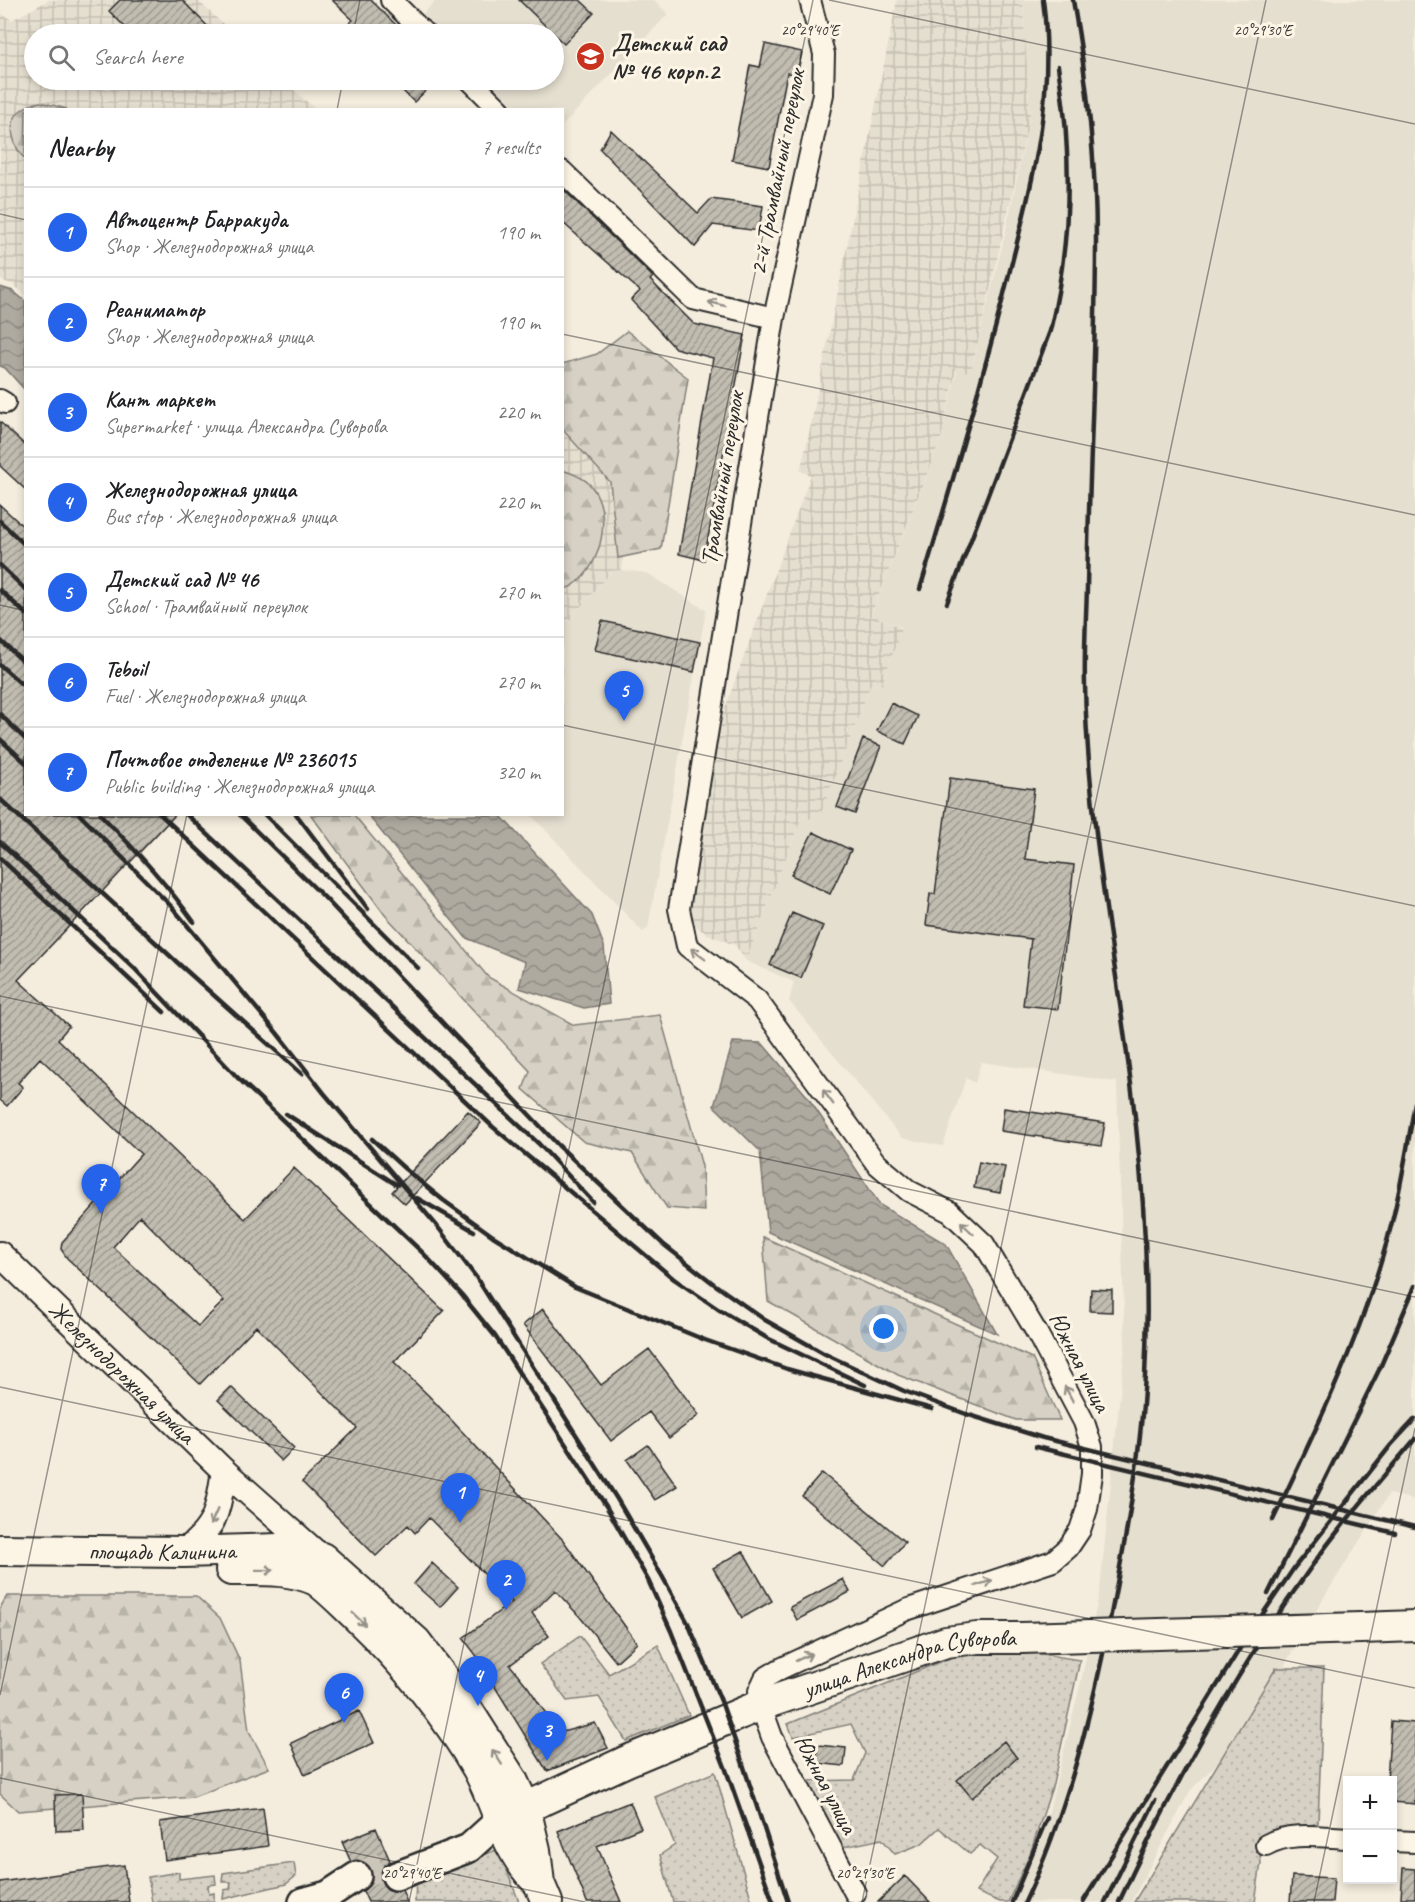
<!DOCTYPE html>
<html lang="en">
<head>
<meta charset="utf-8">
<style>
  body { margin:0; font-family:Caveat,sans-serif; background:#f2f2f2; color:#202124 }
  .controls { position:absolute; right:18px; bottom:18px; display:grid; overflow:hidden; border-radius:0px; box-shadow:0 3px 9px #0003 }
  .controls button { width:54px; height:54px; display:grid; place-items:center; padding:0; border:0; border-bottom:2px solid #e0e0e0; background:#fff; color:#202124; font:30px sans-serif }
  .you { position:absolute; left:884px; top:1329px; width:21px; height:21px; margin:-15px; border:4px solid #fff; border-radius:50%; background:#1a73e8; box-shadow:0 0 0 9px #1a73e833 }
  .badge { display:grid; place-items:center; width:39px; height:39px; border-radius:50%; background:#2563eb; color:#fff; font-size:20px; font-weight:700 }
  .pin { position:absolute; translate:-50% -50px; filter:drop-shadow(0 2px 3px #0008) }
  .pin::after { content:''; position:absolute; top:32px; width:21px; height:18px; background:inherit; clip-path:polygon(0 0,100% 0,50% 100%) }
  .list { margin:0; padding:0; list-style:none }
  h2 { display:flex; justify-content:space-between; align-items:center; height:78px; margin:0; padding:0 24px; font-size:26px }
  h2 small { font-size:20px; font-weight:400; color:#757577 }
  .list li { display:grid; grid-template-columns:39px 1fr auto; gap:18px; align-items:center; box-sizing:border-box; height:90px; padding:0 24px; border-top:2px solid #e0e0e0 }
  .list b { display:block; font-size:22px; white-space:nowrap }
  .list p { margin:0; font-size:20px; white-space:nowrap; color:#757577 }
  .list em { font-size:20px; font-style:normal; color:#757577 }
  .icon { flex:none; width:33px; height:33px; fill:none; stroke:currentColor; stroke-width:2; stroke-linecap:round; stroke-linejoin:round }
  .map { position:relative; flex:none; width:1415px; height:1902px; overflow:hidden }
  .search { position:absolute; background:#fff; box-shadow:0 3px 9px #0003; left:24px; top:24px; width:540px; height:66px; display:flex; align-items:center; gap:15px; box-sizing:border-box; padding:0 21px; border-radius:33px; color:#757577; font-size:22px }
  .panel { position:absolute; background:#fff; box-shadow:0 3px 9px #0003; left:24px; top:108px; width:540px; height:708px; border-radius:0px }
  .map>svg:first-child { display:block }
  .built { fill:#e5dfd0 }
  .industrial { fill:url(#industrial-grid) }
  .grass { fill:url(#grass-dots); stroke:#807e78; stroke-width:1.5 }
  .forest { fill:url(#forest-firs); stroke:#807e78; stroke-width:1.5 }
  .water { fill:url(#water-waves); stroke:#7a7771; stroke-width:1.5 }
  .building { fill:url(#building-hatch); stroke:#2b2b2b; stroke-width:1.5; fill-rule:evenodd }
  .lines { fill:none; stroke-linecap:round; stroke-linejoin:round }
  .secondary-tunnel { stroke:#ccc6ba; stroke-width:27; stroke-dasharray:27 14; stroke-linecap:butt }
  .minor-casing { stroke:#2b2b2b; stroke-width:24 }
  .tertiary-casing { stroke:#2b2b2b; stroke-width:28 }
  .secondary-casing { stroke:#2b2b2b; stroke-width:32 }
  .primary-casing { stroke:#2b2b2b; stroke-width:34 }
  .minor { stroke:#fcf5e5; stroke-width:20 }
  .tertiary { stroke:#fcf5e5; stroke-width:24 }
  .secondary { stroke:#fcf5e5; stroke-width:27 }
  .primary { stroke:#fcf5e5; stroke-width:30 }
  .rail { stroke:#2b2b2b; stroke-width:4.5 }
  .primary-bridge-casing { stroke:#2b2b2b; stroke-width:34; stroke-linecap:butt }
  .primary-bridge { stroke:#fcf5e5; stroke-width:30 }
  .oneway { stroke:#949088 }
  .ticks { fill:none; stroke:#2b2b2b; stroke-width:1.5; stroke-opacity:0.45 }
  .labels { text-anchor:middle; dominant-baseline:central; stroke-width:6; stroke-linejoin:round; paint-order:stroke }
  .poi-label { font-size:24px; font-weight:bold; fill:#2b2b2b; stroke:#fcf5e5; text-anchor:start }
  .street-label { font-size:24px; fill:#2b2b2b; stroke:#fcf5e5 }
  .ticks-label { font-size:15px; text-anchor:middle; fill:#2b2b2b; stroke:#fcf5e5; stroke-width:6; stroke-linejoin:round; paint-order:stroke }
</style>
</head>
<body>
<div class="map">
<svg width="1415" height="1902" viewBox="0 0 1415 1902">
  <defs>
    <pattern id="industrial-grid" width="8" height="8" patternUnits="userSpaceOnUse" patternTransform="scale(1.5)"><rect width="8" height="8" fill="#e5dfd0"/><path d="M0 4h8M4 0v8" fill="none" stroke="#c5c0b3"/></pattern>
    <pattern id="grass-dots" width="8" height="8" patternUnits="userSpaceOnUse" patternTransform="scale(1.5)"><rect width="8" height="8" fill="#d6d1c4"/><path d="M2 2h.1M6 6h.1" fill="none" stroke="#b8b4a9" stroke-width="1.8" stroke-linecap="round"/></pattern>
    <pattern id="forest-firs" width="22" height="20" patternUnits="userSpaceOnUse" patternTransform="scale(1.5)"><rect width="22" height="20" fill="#d6d1c4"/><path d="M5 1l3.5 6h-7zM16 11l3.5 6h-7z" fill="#b8b4a9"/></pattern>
    <pattern id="water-waves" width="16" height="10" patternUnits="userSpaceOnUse" patternTransform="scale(1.5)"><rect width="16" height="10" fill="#afaaa0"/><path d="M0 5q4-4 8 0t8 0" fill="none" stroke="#8f8b83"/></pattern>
    <pattern id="building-hatch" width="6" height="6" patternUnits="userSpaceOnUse" patternTransform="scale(1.5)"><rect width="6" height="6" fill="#c2bdb1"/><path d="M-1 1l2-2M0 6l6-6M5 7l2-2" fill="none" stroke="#9e9a90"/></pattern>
  </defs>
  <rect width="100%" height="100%" fill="#f4edde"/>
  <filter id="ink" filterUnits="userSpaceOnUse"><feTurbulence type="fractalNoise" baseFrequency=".0167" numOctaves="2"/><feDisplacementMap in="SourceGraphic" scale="12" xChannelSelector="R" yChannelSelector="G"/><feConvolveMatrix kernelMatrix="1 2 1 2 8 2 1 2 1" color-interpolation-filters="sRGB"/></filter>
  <g filter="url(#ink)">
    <path class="built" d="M436,0h218l14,14 -105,111 -1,-15 -45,-1 -30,-29h67v-46h-114l-19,-18z
      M1023,0h392v1500l-26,-6 -66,105 -80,138 -53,54 -59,111h-122l40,-91 33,-134 18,-88 25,-244 -8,-263 -136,-20 -6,21 -9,-5 -23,68 -41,-8 -113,-137 5,-19 -48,-21 56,-145 16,4 53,-136 10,3 21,-60 -31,-11 70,-177 16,-68h14l34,-137 25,-117z
      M622,570l25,3 59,37 -58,318 -5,4 -112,-117 31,-1 1,-187 49,-56z"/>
    <path class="industrial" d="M49,0h148l37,34h-200v46h249l32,29 -289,1 -1,184 -13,-10 -12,-4v-267l12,7z
      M897,0h126l7,117 -59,255 -15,-1 -15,68 -70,176 31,13 -21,59 -10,-3 -53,137 -16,-5 -56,145 -11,-16 -28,-11 -18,-13 5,-43 28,-162 89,-241 -11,-4 8,-32z
      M563,412l66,69 -7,89 -10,1 -49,56z"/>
    <path class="grass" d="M580,1636l29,38 49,-29 31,70 -63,26 -27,-44 -32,4 -27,-37z
      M1017,1650l63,10 -27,124 -23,70 -22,48h-8l-24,-10 21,-33 -17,-14 -10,9 -31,-26 -18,16 -26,10 -13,-15 -42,9 -33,-67 47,-1 11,-27 -14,-29 -58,13 -5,-13 169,-69z
      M1276,1668h48l-6,155 -60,16 3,24 -6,39h-121z
      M715,1772l37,130h-79l-13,-47 15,-10 -20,-48z
      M499,1849l20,53h-104l1,-22z
      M294,1863l2,13 -10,8 -63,15 1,-9 6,-1 1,-7h-9l1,-9z
      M179,1872v7l36,-4 1,9 -8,1 1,9 5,-1v8l-62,1 -4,-25z"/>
    <path class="forest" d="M40,102l27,7 -41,1 -1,49c-11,-11 -19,-34 -6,-47 6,-6 13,-8 21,-10z
      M627,331l61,47 -27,171 -43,9 -8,-76 -47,-52 -1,-66 35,-10z
      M562,470c10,3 23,8 29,16 22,26 11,79 -16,98 -3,3 -9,4 -12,6z
      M311,815h43l134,162 86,48 86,-10 42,151 2,45 -37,-3 -35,-55 -48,-11 -61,-53 7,-18 -145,-156z
      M763,1237l269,121 28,62h-44l-118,-45 -130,-74z
      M7,1596h189l24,22 20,43 9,70 20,37 -76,29 -175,14 -18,-17v-186z"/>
    <path class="water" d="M0,287l13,4 12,10v89l-20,-22 -5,-2z
      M368,815h132l92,100 12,31 5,58 -25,4 -65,-20 6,-26 -59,-24z
      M733,1042l29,1 45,53 73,109 66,39 51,90 -229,-102 -8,-81 -46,-45z"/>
    <path class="building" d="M120,0h62l33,34h-83l-23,-23z
      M332,0h39l34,34h-67l15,-14z
      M519,0h61l14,13 -30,31z
      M765,44l37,8 -5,23 -10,-2 -18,94 -37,-7 18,-95 10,2z
      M392,80h45l-23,22z
      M611,130l87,83 13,-14 52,7 -4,25 -46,-6 -18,22 -95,-98z
      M562,188l91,89 -3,3 44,44 51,11 -41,225 -25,-6 34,-196 -38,-10 -44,-48 9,-9 -78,-69z
      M0,422l26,24v44l-26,-24z
      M0,505l26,24v285h150l-158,166 51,46 -11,13 187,180 49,-51 150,143 -50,51 35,34 134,144 74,103 -21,19 -36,-45 -25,-27 -23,23 17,23 -39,29 18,22 31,46 36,-10 13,25 -61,23 -55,-89 3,-2 -32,-42 49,-36 -83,-84 -14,15 -7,-8 -32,31 -74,-74 55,-54 -101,-102 -56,58 -133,-126 -6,-9 1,-7 79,-88 -101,-96 -22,25 5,4 -16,19 -7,-6zM140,1216l84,85 -26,25 -85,-79z
      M602,621l98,21 -6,30 -99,-22z
      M891,703l27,13 -13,28 -28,-13z
      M863,739l18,7 -26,68 -18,-7z
      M950,778l84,11 -9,70 49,6 -16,144 -35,-4 8,-66 -105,-14 4,-31h5z
      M813,832l38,18 -21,44 -39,-19z
      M792,913l31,13 -22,52 -31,-13z
      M1004,1108l101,15 -4,23 -100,-15z
      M468,1111l13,12 -76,81 -13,-12z
      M979,1162l26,5 -5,26 -26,-5z
      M1091,1289l21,1v22l-22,-1z
      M543,1309l58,76 48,-36 50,66 -30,23 -20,-26 -38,29 -88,-116z
      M231,1387l63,61 -13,13 -63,-61z
      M648,1445l29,41 -22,14 -28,-40z
      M822,1473l83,69 -20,24 -83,-70z
      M743,1551l29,50 -30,17 -29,-50z
      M432,1563l26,24 -18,20 -26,-23z
      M843,1579l7,13 -53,28 -7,-13z
      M359,1711l15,32 -69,32 -14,-32z
      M1391,1721l24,2v81l-23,-2v-22h-5z
      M1004,1741l13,17 -45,40 -15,-18z
      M818,1745l28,3 -2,18 -28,-3z
      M82,1794l2,36 -28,1 -1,-36z
      M630,1802l11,26 -44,18 24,56h-34l-29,-71z
      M263,1808l5,38 -103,14 -5,-38z
      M376,1828l14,33 -6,5 -3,7 1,9 5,7 6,2 9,-1 5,12h-39l-5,-11 8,-8 2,-8 -3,-7 -6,-6 -7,-2 -6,2 -9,-20z
      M124,1865l5,37h-129v-20z
      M1403,1868l12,1v29h-14z
      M905,1876l25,26h-52z
      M1292,1876l42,2 -2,24h-42z"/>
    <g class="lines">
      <path class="secondary-tunnel" d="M357,1876l34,-13"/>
      <defs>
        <path id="minor" d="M391,0l34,34
          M810,0l14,54 -1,40 -49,224 -95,591 8,37 70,54 119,163 33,28 41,21 34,32 53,89 47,89 8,25v27l-5,35 -7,21 -12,18 -15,13 -147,49 -126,59 -15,9 -6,13 4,21 9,25 83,156
          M470,80l30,30
          M562,171l131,128 81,19
          M0,400l5,3
          M1392,1841l23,1
          M1266,1845c24,-14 55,-8 82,-7"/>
        <g id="tertiary">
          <path id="s1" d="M0,1254l224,217 98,87"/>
          <path d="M184,1552c34,-27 33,-40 40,-81"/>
        </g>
        <path id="secondary" d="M396,1876l73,-28 32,-29
          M303,1902l25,-7 29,-19"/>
        <g id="primary">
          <path id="s2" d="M0,1550l184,2 94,-3 22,2 22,7 94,84 52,69 44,69 13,28 10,42 4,33 8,19"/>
          <path d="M231,1570c29,0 58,-2 85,10 14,10 27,24 40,36 48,46 89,96 122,153 20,37 28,82 59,112"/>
          <path d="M1361,1628l54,-2"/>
          <path id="s3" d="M506,1817l121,-56 134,-56 185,-63 31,-4h44"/>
        </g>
      </defs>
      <use href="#minor" class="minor-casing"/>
      <use href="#tertiary" class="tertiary-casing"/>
      <use href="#secondary" class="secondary-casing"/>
      <use href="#primary" class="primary-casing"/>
      <use href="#minor" class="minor"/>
      <use href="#tertiary" class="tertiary"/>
      <use href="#secondary" class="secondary"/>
      <use href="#primary" class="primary"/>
      <path class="rail" d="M0,521l26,25
        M0,565l26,25
        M920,589c31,-102 61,-203 87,-307 24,-95 49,-183 36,-282
        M0,590l26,24
        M947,603l103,-272c15,-63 21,-131 16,-196 -1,-23 -5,-46 -8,-69
        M0,640l26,24
        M0,665l26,23
        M0,714l26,26
        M0,739l26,24
        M0,799l180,166 122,109
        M79,814l93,93 105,126 47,60 113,133 39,51 141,222 44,75 27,49 33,78 21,60 46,141
        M100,814c34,34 66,69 94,108
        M160,814l333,313 181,152 44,30 49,29 98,47
        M186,814l353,330 54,58
        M239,814l85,83 234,248 105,99 51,40 51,36 60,34 79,37 62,23 77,24 372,89
        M264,814l154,154
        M296,814l72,95
        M0,842l134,126 103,109 187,177 37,40 34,42 111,170 42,74 23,51 54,136 48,135
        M0,858l164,154
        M286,1114l111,71
        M372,1139l33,30 38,31 50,36 82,51 130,53 82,29 145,40
        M417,1198l57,33
        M1036,1447l359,86
        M1273,1520c41,-86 83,-173 110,-265 15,-49 23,-101 32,-152
        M1268,1594l111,-224 36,-84
        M1012,1902l35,-84
        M1025,1902c40,-85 63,-176 82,-267 13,-67 26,-133 33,-200 12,-103 7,-207 -4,-309 -16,-148 -48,-292 -51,-441 -1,-32 1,-65 2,-97 2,-116 9,-232 9,-348 0,-80 -9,-161 -23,-240
        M1083,1902l164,-265 47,-69 97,-123 24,-26
        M1105,1902l50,-101
        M1119,1902c54,-116 115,-228 190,-332 32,-46 70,-88 106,-131"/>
      <defs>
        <path id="primary-bridge" d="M1021,1638l340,-10"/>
      </defs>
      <use href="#primary-bridge" class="primary-bridge-casing"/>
      <use href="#primary-bridge" class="primary-bridge"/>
    </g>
    <defs><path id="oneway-shaft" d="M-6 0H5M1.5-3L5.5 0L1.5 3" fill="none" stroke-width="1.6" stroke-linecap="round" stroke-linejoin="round" transform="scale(1.5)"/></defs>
    <g class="oneway">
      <use href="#oneway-shaft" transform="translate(717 304) rotate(-166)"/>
      <use href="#oneway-shaft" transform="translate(698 954) rotate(-143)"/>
      <use href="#oneway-shaft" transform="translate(828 1097) rotate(-126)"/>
      <use href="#oneway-shaft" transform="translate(967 1228) rotate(-136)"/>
      <use href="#oneway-shaft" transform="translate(1069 1394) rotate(-118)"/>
      <use href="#oneway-shaft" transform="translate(214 1517) rotate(114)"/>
      <use href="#oneway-shaft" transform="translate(265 1570) rotate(1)"/>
      <use href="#oneway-shaft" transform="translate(984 1583) rotate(-18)"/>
      <use href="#oneway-shaft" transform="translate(359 1619) rotate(44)"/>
      <use href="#oneway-shaft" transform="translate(804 1657) rotate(-25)"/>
      <use href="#oneway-shaft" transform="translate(497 1757) rotate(-123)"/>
    </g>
  </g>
  <path class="ticks" d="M829,0l586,124M353,34l7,-34M337,110l6,-30M0,214l26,6M562,334l853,181M0,605l26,6M562,725l853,181M0,996l1415,301M0,1387l1415,301M0,1695l187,-881M0,1778l585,124M409,1902l404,-1902M862,1902l404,-1902M1314,1902l101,-474"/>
  <defs>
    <symbol id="school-disc" viewBox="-11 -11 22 22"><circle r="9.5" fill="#c8321e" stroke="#fcf5e5"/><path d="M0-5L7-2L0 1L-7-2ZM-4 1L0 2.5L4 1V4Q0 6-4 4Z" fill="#fff"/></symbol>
  </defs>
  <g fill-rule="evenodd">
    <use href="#school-disc" x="574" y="40" width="33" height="33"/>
  </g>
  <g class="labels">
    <g class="poi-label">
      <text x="612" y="43">Детский сад<tspan x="612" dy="28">№ 46 корп.2</tspan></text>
    </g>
    <g class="street-label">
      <text transform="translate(777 172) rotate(-79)">2-й Трамвайный переулок</text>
      <text transform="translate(722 478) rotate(-81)">Трамвайный переулок</text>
      <text transform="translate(1080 1362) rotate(63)">Южная улица</text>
      <text stroke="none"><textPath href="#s1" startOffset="170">Железнодорожная улица</textPath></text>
      <text stroke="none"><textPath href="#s2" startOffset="162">площадь Калинина</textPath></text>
      <text stroke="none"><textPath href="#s3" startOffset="434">улица Александра Суворова</textPath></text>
      <text transform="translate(826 1784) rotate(62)">Южная улица</text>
    </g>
  </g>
  <g class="ticks-label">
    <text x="810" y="35">20°29'40"E</text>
    <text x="1263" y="35">20°29'30"E</text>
    <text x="412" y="1878">20°29'40"E</text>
    <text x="865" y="1878">20°29'30"E</text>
  </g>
</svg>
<div class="controls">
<button>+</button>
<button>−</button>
</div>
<div class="you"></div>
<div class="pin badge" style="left:460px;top:1523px">1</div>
<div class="pin badge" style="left:506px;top:1610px">2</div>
<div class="pin badge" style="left:547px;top:1761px">3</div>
<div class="pin badge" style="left:478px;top:1706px">4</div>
<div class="pin badge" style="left:624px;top:721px">5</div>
<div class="pin badge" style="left:344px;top:1723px">6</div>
<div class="pin badge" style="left:101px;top:1214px">7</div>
<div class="search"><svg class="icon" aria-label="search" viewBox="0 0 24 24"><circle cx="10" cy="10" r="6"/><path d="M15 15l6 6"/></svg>Search here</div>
<section class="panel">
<h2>Nearby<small>7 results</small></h2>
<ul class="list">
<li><span class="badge">1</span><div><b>Автоцентр Барракуда</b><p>Shop · Железнодорожная улица</p></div><em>190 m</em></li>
<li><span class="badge">2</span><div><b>Реаниматор</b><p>Shop · Железнодорожная улица</p></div><em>190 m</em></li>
<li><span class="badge">3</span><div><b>Кант маркет</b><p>Supermarket · улица Александра Суворова</p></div><em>220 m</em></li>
<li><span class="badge">4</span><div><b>Железнодорожная улица</b><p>Bus stop · Железнодорожная улица</p></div><em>220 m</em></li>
<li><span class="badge">5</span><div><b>Детский сад № 46</b><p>School · Трамвайный переулок</p></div><em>270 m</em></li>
<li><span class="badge">6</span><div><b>Teboil</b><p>Fuel · Железнодорожная улица</p></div><em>270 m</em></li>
<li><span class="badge">7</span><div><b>Почтовое отделение № 236015</b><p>Public building · Железнодорожная улица</p></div><em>320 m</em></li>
</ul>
</section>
</div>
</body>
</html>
